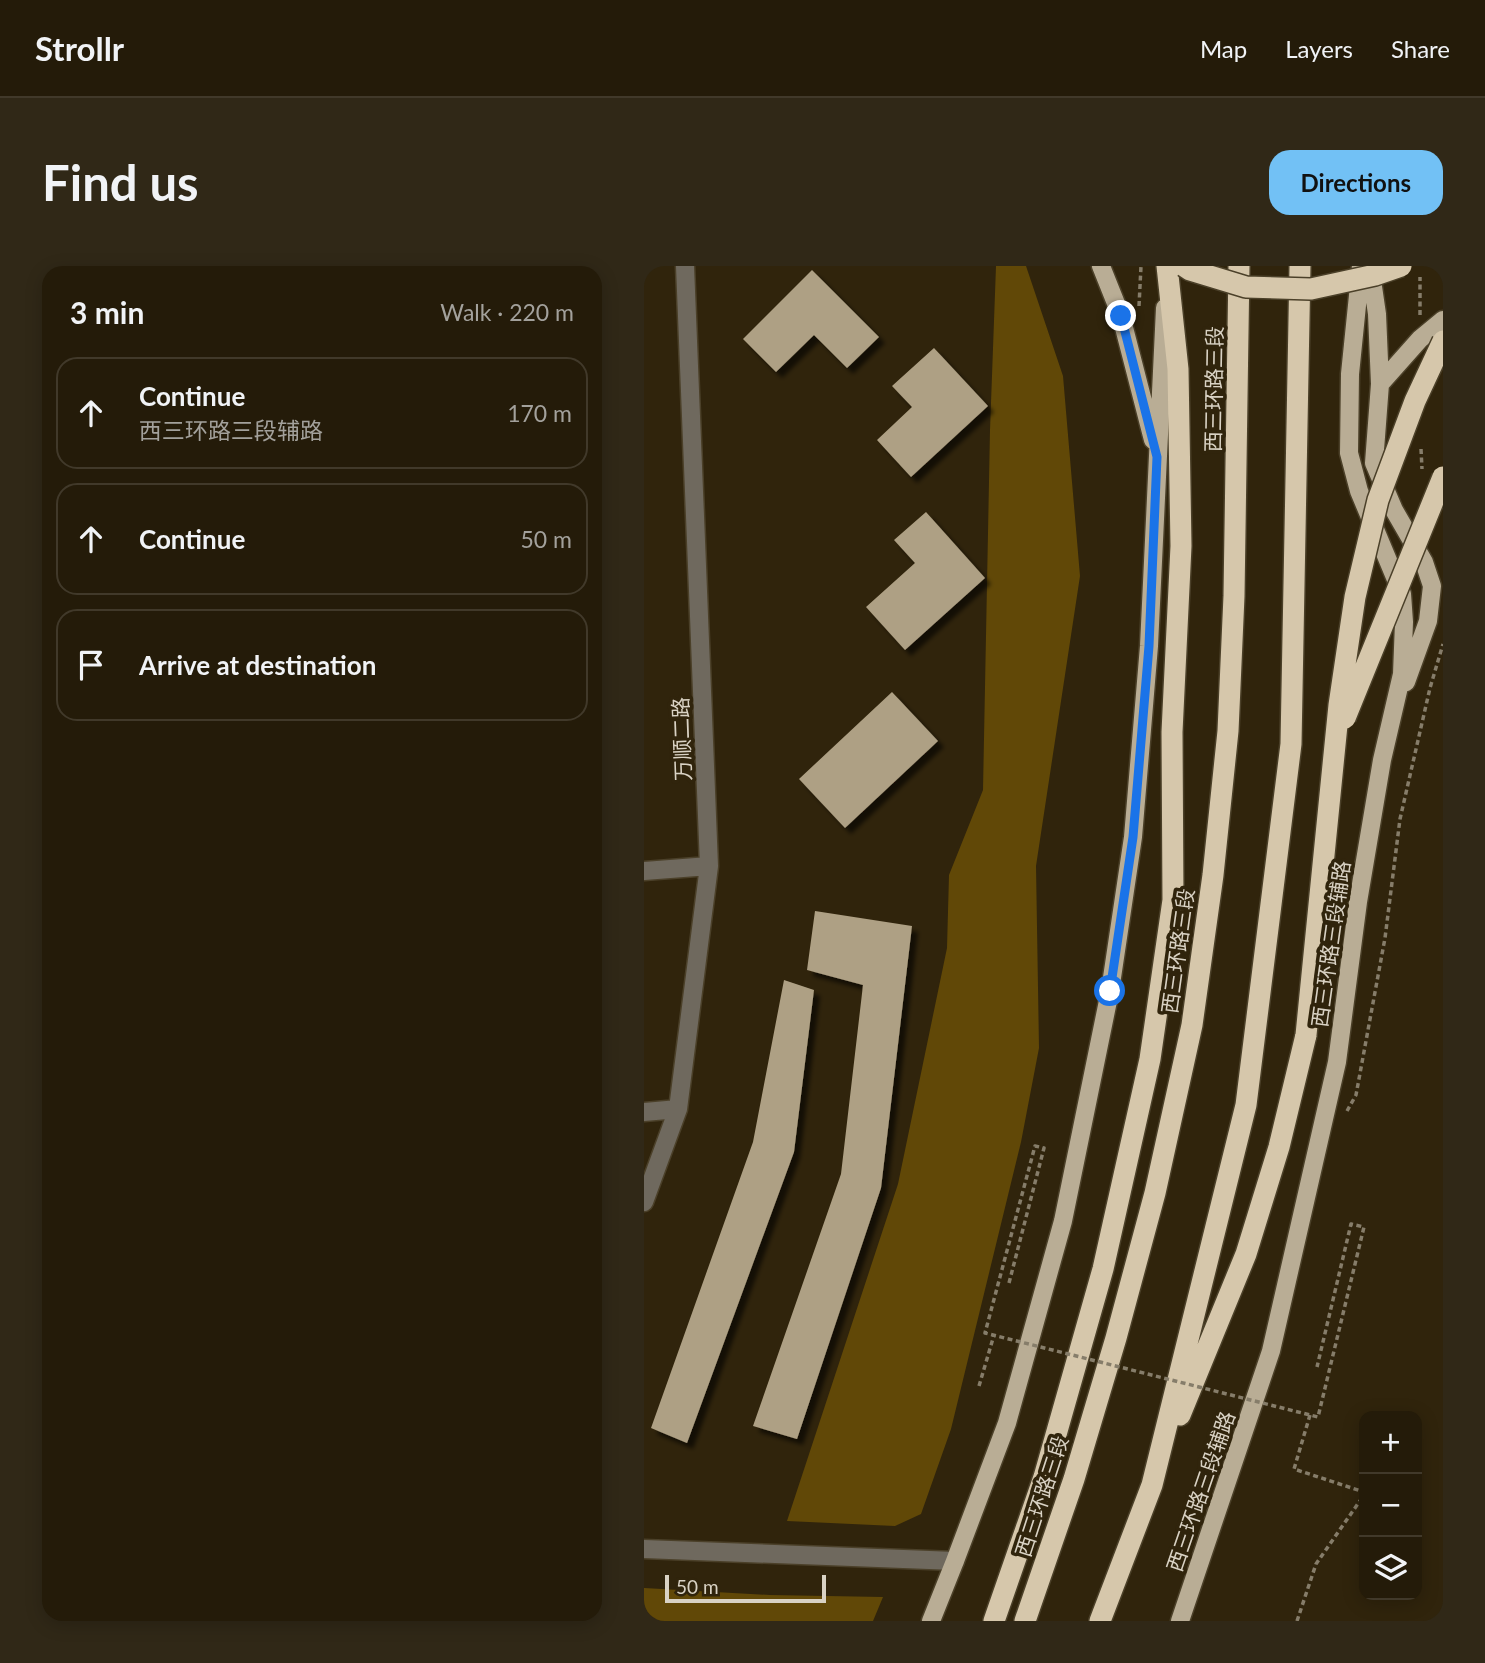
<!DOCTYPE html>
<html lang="en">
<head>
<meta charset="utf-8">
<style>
  body { margin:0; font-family:Lato,"Noto Sans SC",sans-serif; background:#302817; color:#f1f3f6 }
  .controls { position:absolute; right:21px; bottom:21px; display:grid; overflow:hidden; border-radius:14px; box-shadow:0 4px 18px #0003 }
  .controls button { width:63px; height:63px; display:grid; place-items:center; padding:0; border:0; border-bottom:2px solid #41392a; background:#241b09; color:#f1f3f6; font:35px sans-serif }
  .scale { position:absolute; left:21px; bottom:18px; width:161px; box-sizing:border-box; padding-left:7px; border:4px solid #d9d2c4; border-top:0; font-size:19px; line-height:24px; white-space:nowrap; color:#d9d2c4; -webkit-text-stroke:5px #30240c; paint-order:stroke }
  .stop { position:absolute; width:21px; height:21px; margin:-16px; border:5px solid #1a73e8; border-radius:50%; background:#fff }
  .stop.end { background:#1a73e8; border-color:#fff; box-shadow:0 2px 7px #0008 }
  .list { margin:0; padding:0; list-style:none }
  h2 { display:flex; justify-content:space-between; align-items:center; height:91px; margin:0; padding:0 28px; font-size:30px }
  h2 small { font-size:23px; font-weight:400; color:#a3a19c }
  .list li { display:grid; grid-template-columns:46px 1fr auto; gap:21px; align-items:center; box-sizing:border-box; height:112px; margin:0 14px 14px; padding:0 14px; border:2px solid #41392a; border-radius:21px }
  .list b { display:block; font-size:26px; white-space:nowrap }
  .list p { margin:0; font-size:23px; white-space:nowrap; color:#a3a19c }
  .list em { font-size:23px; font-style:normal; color:#a3a19c }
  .icon { flex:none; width:38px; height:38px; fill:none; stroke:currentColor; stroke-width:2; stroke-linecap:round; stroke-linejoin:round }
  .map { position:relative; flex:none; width:799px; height:1355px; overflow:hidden; border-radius:21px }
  header { display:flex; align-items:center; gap:42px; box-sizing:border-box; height:98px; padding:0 35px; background:#241b09; border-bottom:2px solid #41392a }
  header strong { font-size:33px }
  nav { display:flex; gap:38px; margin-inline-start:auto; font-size:24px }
  .intro { display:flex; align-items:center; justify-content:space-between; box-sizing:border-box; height:168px; padding:0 42px }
  h1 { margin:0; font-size:49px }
  .button { padding:18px 32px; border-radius:21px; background:#72c1f5; color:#111; font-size:24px; font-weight:700 }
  main { display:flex; gap:42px; padding:0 42px }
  aside { flex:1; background:#241b09; border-radius:21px; box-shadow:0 4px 18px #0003 }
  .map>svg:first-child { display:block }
  .green { fill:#614807 }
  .building { fill:#aea084; filter:url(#shadow) }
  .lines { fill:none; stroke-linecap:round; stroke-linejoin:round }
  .minor-casing { stroke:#4b4029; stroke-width:21 }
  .major-casing { stroke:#4b4029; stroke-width:21 }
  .highway-casing { stroke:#4b4029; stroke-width:24 }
  .path { stroke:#867d6a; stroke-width:3.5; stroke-dasharray:5 3.5; stroke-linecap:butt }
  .minor { stroke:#6f695e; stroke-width:18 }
  .major { stroke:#b9ad95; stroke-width:18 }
  .highway { stroke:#d6c7ab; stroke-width:21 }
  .highway-bridge-casing { stroke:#4b4029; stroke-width:24; stroke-linecap:butt }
  .path-bridge { stroke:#867d6a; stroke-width:3.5; stroke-dasharray:5 3.5; stroke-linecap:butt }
  .highway-bridge { stroke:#d6c7ab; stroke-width:21 }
  .route { stroke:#1a73e8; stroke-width:9 }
  .labels { text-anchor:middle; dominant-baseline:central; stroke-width:7; stroke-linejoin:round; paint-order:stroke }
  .street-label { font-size:21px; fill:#d9d2c4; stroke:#30240c }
</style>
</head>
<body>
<header>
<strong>Strollr</strong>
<nav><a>Map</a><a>Layers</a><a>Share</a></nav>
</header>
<div class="intro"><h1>Find us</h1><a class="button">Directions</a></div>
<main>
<aside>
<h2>3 min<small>Walk · 220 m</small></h2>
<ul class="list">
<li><svg class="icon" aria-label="ahead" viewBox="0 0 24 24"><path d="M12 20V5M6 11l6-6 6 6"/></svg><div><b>Continue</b><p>西三环路三段辅路</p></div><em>170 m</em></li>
<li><svg class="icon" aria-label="ahead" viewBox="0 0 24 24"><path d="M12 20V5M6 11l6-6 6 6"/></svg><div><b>Continue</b></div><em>50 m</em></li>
<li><svg class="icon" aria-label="arrive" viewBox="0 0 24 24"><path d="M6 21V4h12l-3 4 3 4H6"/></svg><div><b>Arrive at destination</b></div></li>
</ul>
</aside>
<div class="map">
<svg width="799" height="1355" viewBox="0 0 799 1355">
  <defs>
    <filter id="shadow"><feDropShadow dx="6" dy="6" stdDeviation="2" flood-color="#0009"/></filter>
  </defs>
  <rect width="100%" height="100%" fill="#30240c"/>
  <path class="green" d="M352,0h30l37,110 17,200 -44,290 3,182 -18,94 -70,287 -30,85 -26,12 -108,-5 111,-337 49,-236 2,-73 34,-85 7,-360z
    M0,1322l126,7 113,2 -10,24h-229z"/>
  <path class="building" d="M168,4l67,67 -32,31 -33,-33 -38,37 -33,-33z
    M290,82l54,58 -77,71 -34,-37 35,-33 -20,-21z
    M282,246l59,66 -80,72 -39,-43 49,-44 -21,-23z
    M248,426l46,49 -93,87 -46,-49z
    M171,645l97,15 -31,262 -84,251 -44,-13 88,-252 22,-189 -56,-15z
    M140,714l30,10 -20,162 -107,291 -36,-15 102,-286z"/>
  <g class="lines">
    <defs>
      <path id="minor" d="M0,605l65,-5
        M0,846l34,-3
        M0,936l34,-93 31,-243 -24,-600
        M0,1283l311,12"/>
      <path id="major" d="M457,0l20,50 32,124
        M726,0l7,48 3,70 -6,79 20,47 30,52 8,24 -4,35 -22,61
        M736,118l40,-45 23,-19
        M287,1355l24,-60 52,-138 56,-202 47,-230 23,-154 16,-191 16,-338
        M536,1355l91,-270 66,-289 21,-160 24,-142 20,-86 2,-52 -2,-28 -43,-103 -10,-38 1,-79 11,-108"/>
      <path id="highway" d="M536,1149l66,-161 33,-107 27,-112
        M350,1355l50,-144 59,-208 47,-210 23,-159 -1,-168 9,-186 -3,-177 -11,-103
        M381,1355l49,-142 42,-141 39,-145 37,-168 21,-150 15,-144 6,-135 5,-330
        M456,1355l52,-136 94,-380 45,-361 9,-478"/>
    </defs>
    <use href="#minor" class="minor-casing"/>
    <use href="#major" class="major-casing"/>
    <use href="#highway" class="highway-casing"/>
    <path class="path" d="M495,40l2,-40
      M776,49v-38
      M777,183l1,20
      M703,845l9,-16 29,-157 15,-119 30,-131 13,-44
      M335,1120l15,-51
      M666,1149l-16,54 70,23
      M653,1355l19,-57 48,-69"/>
    <use href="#minor" class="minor"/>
    <use href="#major" class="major"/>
    <use href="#highway" class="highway"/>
    <defs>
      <path id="highway-bridge" d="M540,0l6,4 56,17 65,2 64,-14 26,-9
        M701,452l98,-241
        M662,769l33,-330 16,-108 23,-97 37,-99 28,-60"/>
    </defs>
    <use href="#highway-bridge" class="highway-bridge-casing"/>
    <path class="path-bridge" d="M365,1017l35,-135 -9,-2 -50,187 333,84 46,-190 -13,-3 -34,143"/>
    <use href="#highway-bridge" class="highway-bridge"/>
  </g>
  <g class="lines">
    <path class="route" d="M466,725l23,-154 16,-191 8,-189 -36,-141"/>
  </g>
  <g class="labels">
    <g class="street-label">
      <text transform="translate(569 123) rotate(-89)">西三环路三段</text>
      <text transform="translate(37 473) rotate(-92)">万顺二路</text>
      <text transform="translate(686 678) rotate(-82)">西三环路三段辅路</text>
      <text transform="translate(533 685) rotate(-82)">西三环路三段</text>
      <text transform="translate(556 1225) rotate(-71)">西三环路三段辅路</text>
      <text transform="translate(397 1230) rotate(-72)">西三环路三段</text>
    </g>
  </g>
</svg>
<div class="controls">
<button>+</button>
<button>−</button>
<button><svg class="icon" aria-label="layers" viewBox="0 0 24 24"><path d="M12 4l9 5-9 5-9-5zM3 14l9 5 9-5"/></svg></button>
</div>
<div class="scale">50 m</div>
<div class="stop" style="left:466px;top:725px"></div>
<div class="stop end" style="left:477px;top:50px"></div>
</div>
</main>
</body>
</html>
